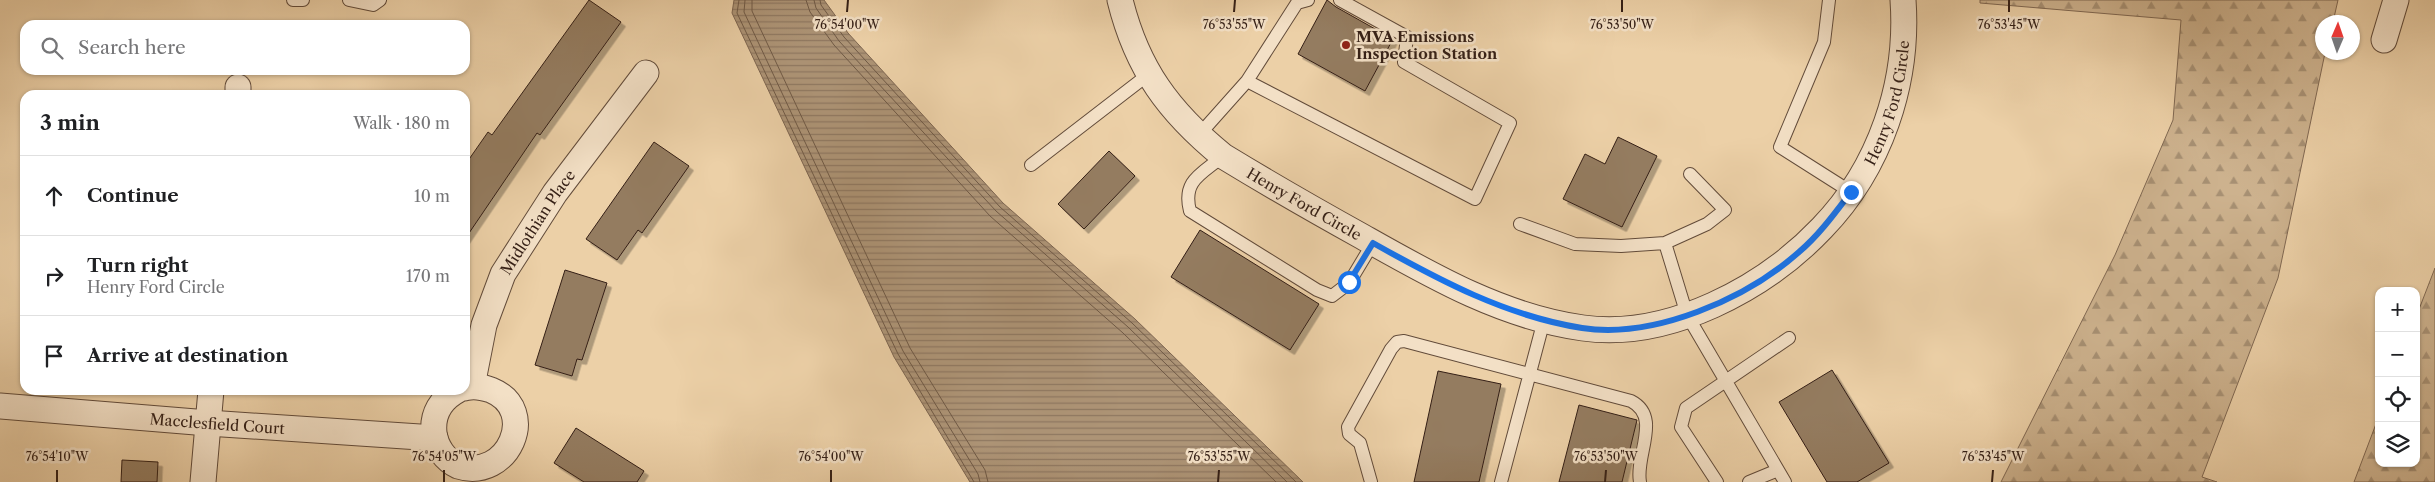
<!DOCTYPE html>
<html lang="en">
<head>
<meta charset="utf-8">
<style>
  body { margin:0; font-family:"Libre Caslon Text",serif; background:#f6f6f6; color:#202124 }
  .controls { position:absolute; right:15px; bottom:15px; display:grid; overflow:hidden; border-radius:10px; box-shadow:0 1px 4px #0004 }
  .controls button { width:45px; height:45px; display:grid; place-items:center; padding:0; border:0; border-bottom:1px solid #e0e0e0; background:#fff; color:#202124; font:25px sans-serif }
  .compass { position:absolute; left:2315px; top:15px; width:45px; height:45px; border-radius:50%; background:#fff; box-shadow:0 1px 4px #0004; rotate:2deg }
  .stop { position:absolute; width:15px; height:15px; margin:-11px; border:4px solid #1a73e8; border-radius:50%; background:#fff }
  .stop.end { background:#1a73e8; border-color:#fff; box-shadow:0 1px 5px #0008 }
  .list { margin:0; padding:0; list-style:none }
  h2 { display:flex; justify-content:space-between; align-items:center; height:65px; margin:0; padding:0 20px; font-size:21px }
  h2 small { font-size:16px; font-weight:400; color:#757577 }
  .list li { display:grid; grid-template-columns:32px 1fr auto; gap:15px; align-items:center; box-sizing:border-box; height:80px; padding:0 20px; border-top:1px solid #e0e0e0 }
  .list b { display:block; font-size:19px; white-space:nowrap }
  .list p { margin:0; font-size:16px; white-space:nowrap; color:#757577 }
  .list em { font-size:16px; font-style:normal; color:#757577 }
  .icon { flex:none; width:28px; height:28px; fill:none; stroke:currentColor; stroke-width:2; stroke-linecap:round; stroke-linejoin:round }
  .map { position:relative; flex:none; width:2435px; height:482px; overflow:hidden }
  .search { position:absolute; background:#fff; box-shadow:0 1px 4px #0004; left:20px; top:20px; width:450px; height:55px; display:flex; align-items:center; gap:12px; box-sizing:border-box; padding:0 18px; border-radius:15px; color:#757577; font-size:19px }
  .panel { position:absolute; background:#fff; box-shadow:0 1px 4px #0004; left:20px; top:90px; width:450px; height:305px; border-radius:15px }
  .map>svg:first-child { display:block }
  .forest { fill:url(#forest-firs); stroke:#806852 }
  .water { fill:url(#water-rules); stroke:#7d6550 }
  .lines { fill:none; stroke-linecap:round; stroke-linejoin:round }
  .shore { stroke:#705a46; stroke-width:1 }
  .building { fill:#947b61; stroke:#341f16; filter:url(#shadow) }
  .service-casing { stroke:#624b3a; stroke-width:14 }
  .minor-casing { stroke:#624b3a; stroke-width:27 }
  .service { stroke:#f3e0c6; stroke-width:12 }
  .minor { stroke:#f3e0c6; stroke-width:25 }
  .route { stroke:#1a73e8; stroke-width:6 }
  .ticks { fill:none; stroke:#341f16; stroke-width:2 }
  .poi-dot { fill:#8f2418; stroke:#f3e0c6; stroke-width:2 }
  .labels { text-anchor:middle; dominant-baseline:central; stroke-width:5; stroke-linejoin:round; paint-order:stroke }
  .poi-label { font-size:15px; font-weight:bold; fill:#341f16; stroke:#f3e0c6; text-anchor:start }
  .street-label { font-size:15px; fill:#341f16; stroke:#f3e0c6 }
  .ticks-label { font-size:12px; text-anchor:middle; fill:#341f16; stroke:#f3e0c6; stroke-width:5; stroke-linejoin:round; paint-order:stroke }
</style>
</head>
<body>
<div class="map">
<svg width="2435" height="482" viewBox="0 0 2435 482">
  <defs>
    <pattern id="forest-firs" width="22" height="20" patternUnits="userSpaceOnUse" patternTransform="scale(1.25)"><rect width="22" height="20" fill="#cdb28e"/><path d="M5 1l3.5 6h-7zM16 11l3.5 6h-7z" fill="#a79073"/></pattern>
    <pattern id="water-rules" width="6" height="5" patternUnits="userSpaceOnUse" patternTransform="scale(1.25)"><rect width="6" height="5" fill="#ad9476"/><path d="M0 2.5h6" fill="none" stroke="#8e7860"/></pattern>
    <filter id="shadow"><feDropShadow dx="4.5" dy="4.5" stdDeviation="0" flood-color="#0004"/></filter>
  </defs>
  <rect width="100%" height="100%" fill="#ecd0a7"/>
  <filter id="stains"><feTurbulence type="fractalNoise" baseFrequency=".004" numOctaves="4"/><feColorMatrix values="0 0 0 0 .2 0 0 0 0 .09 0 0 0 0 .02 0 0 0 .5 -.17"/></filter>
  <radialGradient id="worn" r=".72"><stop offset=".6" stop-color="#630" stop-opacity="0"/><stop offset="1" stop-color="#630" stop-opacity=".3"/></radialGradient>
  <path class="forest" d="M1980,0h358l-5,22h-11v30l3,1 -47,225 -76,199 15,5h-216l114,-227 58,-135 8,-100 -201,-17z
    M2435,268v214h-81l25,-66v47h37v-146z"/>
  <path class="water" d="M734,0h90l24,33 155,170 132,116 168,163h-333l-76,-125 -162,-344z"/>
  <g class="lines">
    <path class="shore" d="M739,0l-2,13 161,341 76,128
      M745,0l-1,12 159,339 75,123 2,8
      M752,0v11l158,337 75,122 3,12
      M806,0l4,12 24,33 156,171 133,117 153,149
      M814,0l2,8 23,33 157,170 132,116 159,155
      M820,0l1,5 23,32 156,170 132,116 164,159"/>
  </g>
  <path class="building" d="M589,0l32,22 -81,113 -3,-2 -72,106v-74l23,-33 4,3z
    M1327,0l9,7 57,32 -28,52 -67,-37z
    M1618,137l39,19 -35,71 -59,-28 22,-45 20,10z
    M654,142l35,24 -47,67 -4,-3 -21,30 -31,-21z
    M1109,151l26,25 -51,53 -26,-25z
    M1200,230l119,74 -29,46 -119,-73z
    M565,270l42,13 -25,77 -5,-1 -5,17 -37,-11z
    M1832,370l57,93 -32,19h-30l-48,-80z
    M1438,371l63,13 -22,98h-65z
    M1579,405l58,15 -15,62h-63z
    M576,428l68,43 -7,11h-53l-30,-19z
    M122,460l36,2 -1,20h-36z"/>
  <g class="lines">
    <defs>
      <path id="service" d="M293,0h10
        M349,0l24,5 7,-5
        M1829,0l-5,42 -44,105 71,45
        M1247,81l228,118 35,-76 -106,-61 3,-25 -67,-37
        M1198,136l49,-55 50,-78 11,-3
        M1223,156c-21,18 -41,24 -33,55l127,79 15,6 17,-13 24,-40
        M1031,165l118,-91
        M1520,224l55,20 46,2 44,-3 42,-19 18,-14 -35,-36
        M1665,243l22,72 98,167
        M1371,482l-11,-39 -11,-9 -1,-7 43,-78 6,-7 7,-1 227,60c31,16 4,54 9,81
        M1501,482l43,-162
        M1717,482l-36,-55 5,-19 103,-70
        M1749,482l29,-12"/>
      <g id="minor">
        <path id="s1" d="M1120,0c17,69 49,112 103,156 46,28 93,55 140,81 69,39 140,80 220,91 86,12 182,-40 239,-100 58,-60 87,-145 81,-228"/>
        <path d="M2384,40l12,-40"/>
        <path d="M238,95v-8"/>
        <path id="s2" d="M472,386l12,-61 19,-51 52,-81 91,-120"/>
        <path d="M458,390c-17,9 -26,24 -24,43 2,14 11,27 24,33 50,16 82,-56 33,-76 -9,-3 -17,-5 -26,-2"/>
        <path id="s3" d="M0,406l208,17 227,15"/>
        <path d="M203,482l8,-92"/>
      </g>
    </defs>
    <use href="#service" class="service-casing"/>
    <use href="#minor" class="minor-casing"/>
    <use href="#service" class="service"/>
    <use href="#minor" class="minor"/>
  </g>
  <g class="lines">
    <path class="route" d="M1349,282l24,-39c66,37 133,73 209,85 72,11 164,-29 217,-76 20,-17 36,-39 52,-60"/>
  </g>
  <path class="ticks" d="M847,12l1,-12M1234,12l1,-12M1622,12v-12M2009,12v-12M57,482v-12M444,482v-12M831,482v-12M1218,482l1,-12M1605,482l1,-12M1992,482l1,-12"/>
  <circle class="poi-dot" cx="1346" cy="45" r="5"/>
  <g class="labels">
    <g class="poi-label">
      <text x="1356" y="36">MVA Emissions<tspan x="1356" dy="17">Inspection Station</tspan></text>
    </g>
    <g class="street-label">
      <text stroke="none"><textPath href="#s1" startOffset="1004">Henry Ford Circle</textPath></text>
      <text stroke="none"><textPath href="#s1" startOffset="285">Henry Ford Circle</textPath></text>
      <text stroke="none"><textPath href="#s2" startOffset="179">Midlothian Place</textPath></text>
      <text stroke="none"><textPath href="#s3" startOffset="218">Macclesfield Court</textPath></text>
    </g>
  </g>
  <g class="ticks-label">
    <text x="847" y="29">76°54'00"W</text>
    <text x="1234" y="29">76°53'55"W</text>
    <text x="1622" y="29">76°53'50"W</text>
    <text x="2009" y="29">76°53'45"W</text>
    <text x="57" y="461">76°54'10"W</text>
    <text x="444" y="461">76°54'05"W</text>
    <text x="831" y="461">76°54'00"W</text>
    <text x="1219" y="461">76°53'55"W</text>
    <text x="1606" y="461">76°53'50"W</text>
    <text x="1993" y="461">76°53'45"W</text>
  </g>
  <rect width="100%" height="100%" filter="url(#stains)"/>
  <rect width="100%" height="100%" fill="url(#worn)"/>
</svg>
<div class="controls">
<button>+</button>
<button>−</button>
<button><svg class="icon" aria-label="locate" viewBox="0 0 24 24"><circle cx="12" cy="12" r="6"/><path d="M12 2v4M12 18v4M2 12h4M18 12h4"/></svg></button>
<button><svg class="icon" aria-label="layers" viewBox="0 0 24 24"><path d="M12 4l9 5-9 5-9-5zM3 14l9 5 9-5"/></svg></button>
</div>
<svg class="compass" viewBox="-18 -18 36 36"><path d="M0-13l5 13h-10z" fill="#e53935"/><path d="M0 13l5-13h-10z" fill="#757577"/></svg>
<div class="stop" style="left:1349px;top:282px"></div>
<div class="stop end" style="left:1851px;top:192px"></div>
<div class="search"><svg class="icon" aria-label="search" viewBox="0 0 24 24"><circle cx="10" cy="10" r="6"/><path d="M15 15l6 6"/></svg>Search here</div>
<section class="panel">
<h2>3 min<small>Walk · 180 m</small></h2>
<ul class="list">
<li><svg class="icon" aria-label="ahead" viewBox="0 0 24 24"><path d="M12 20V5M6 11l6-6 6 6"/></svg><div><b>Continue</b></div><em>10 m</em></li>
<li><svg class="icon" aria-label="right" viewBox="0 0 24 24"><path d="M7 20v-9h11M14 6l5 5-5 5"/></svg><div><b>Turn right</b><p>Henry Ford Circle</p></div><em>170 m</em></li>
<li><svg class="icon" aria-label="arrive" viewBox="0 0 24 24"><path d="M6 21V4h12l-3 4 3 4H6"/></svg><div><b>Arrive at destination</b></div></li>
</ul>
</section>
</div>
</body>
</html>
